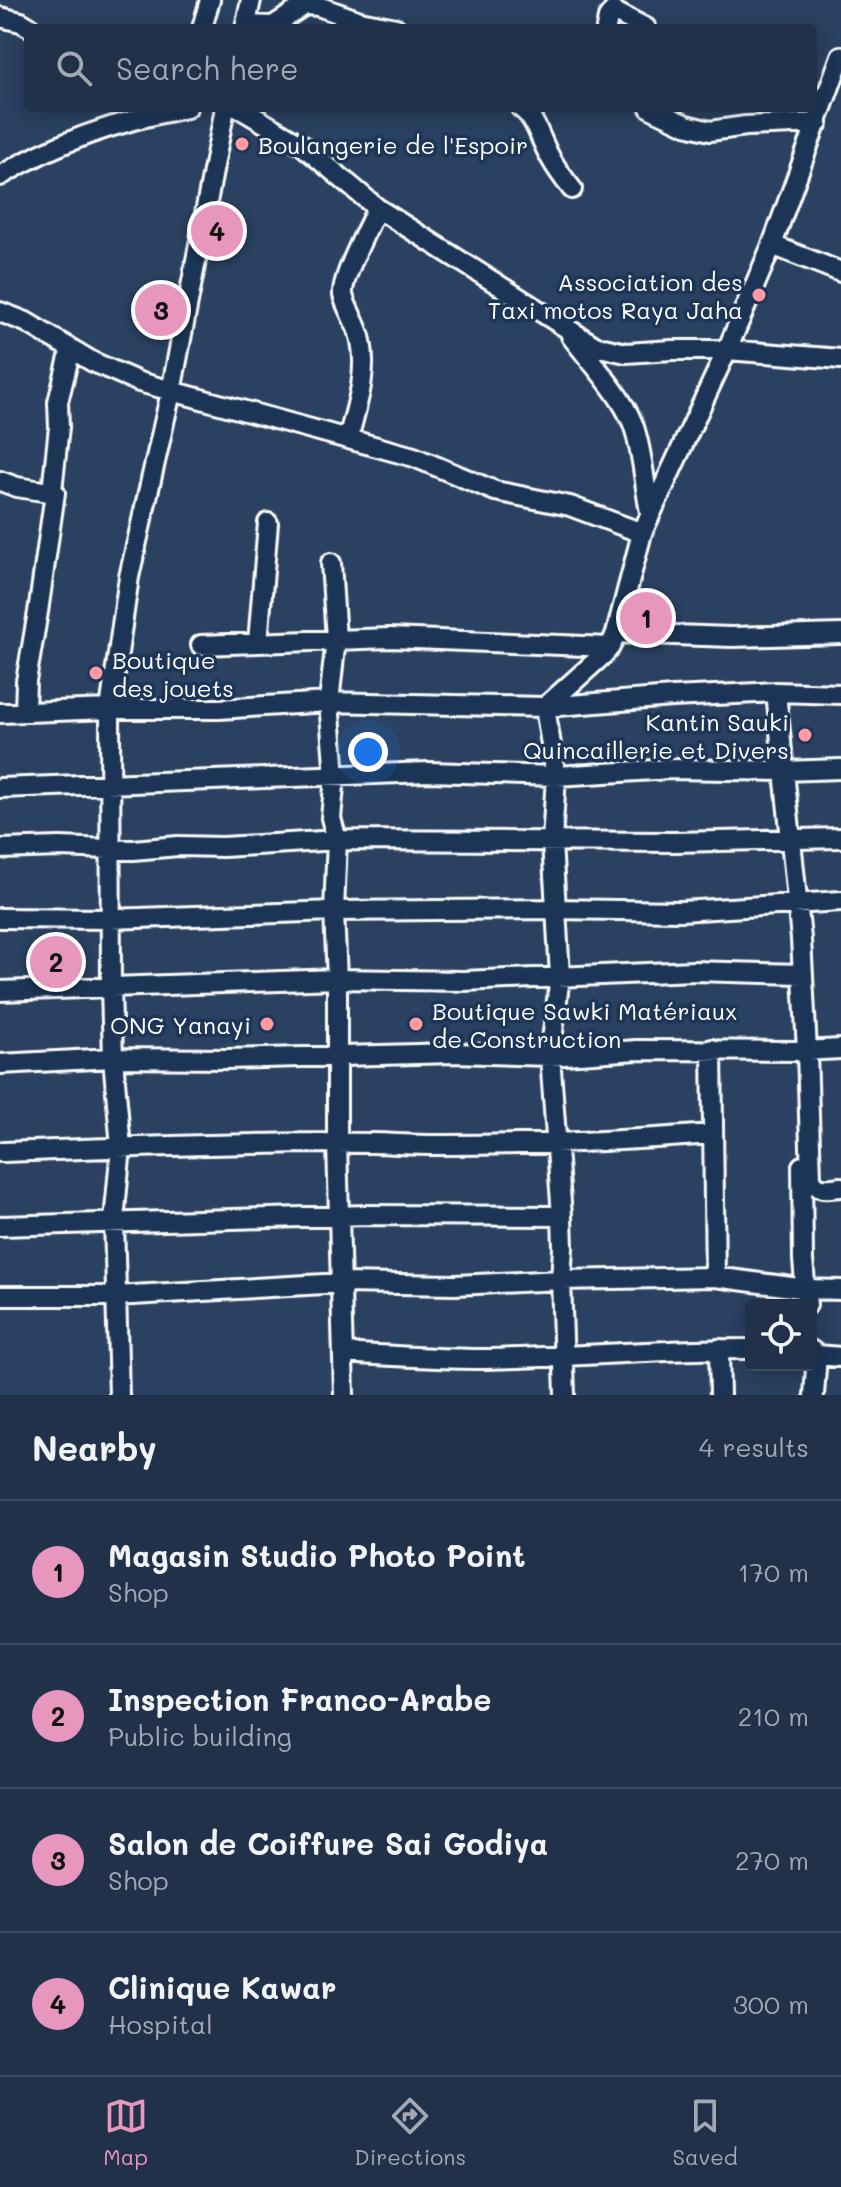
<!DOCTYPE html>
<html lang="en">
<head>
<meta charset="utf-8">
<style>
  body { margin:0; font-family:Mali,sans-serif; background:#283950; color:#f1f3f6 }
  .controls { position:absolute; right:24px; bottom:24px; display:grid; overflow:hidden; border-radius:8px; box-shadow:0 4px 20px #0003 }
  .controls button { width:72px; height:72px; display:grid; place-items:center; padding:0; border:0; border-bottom:2px solid #3d4c61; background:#203149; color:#f1f3f6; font:40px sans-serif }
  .you { position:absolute; left:368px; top:752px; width:28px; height:28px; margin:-20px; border:6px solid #fff; border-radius:50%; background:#1a73e8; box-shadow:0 0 0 12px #1a73e833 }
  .badge { display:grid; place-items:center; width:52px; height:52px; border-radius:50%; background:#e797bd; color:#111; font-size:26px; font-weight:700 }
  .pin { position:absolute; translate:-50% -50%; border:4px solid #fff; box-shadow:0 2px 8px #0006 }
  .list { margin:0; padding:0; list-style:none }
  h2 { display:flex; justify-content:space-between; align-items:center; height:104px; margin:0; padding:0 32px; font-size:34px }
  h2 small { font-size:26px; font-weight:400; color:#a2a9b4 }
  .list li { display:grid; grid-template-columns:52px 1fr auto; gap:24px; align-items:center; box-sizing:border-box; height:144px; padding:0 32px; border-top:2px solid #3d4c61 }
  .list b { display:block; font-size:30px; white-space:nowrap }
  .list p { margin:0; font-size:26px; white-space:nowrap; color:#a2a9b4 }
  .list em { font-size:26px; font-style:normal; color:#a2a9b4 }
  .icon { flex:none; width:44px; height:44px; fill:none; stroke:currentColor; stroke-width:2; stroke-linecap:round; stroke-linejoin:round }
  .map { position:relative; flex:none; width:841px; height:1395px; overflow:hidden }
  .search { position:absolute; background:#203149; box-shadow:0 4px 20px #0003; left:24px; right:24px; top:24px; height:88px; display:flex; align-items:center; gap:20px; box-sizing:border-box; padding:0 28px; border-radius:8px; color:#a2a9b4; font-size:30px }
  .sheet { height:680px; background:#203149 }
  nav { display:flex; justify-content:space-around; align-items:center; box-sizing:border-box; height:112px; border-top:2px solid #3d4c61; background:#203149; font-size:22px; color:#a2a9b4 }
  nav a { display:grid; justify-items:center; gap:4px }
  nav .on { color:#e797bd }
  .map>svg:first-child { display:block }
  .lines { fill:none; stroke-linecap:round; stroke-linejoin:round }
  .minor-casing { stroke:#fff; stroke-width:24 }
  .minor { stroke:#1d3557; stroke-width:18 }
  .poi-dot { fill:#ff9aa2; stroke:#1d3557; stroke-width:3 }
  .labels { text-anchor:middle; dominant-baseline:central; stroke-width:7; stroke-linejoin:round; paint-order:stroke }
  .poi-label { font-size:24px; fill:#fff; stroke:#1d3557; text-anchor:start }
</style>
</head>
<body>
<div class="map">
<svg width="841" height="1395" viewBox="0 0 841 1395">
  <rect width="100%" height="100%" fill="#2a4161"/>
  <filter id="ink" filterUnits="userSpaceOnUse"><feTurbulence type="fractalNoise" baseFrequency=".0125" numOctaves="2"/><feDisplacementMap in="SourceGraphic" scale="16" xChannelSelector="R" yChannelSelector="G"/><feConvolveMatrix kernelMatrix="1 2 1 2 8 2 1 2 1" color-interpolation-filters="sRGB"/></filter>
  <g filter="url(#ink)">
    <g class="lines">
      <defs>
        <path id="minor" d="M0,17l21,5 10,6
          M246,25l27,1 32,-21 13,1 42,15 36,7
          M202,28l8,-28
          M245,28l6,-28
          M606,28l2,-10 5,-7 33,17
          M239,108l63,37 75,63 218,138 31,7 46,-3h55l114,9
          M521,108c15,10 20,34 29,49 6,11 14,22 22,32
          M650,108l36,17 24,6 36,-5 72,-3
          M0,176c56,-34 122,-56 187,-68
          M772,245l69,27
          M0,312l26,10 67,40 46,20 275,75 81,34 75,15 72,27
          M571,336c20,26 50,58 62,88 10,28 11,59 17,88
          M348,439c8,-31 20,-65 13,-98 -2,-14 -16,-35 -18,-46 -2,-17 26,-69 34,-87
          M0,481l17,6 38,6
          M331,563l5,76 -7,63 6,74 -4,42 6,22 -3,71 3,68v164l7,252
          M616,633l116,4 109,-3
          M258,642l10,-119
          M201,645l189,-7 220,9
          M776,692l25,247 6,112 4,127c6,14 17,10 30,9
          M25,712l1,-31 12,-69 17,-119 -3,-2 7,-64 -1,-25 13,-53
          M0,713l110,-4h109l109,-7 217,5 127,-10 104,-5 65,2
          M0,788l429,-16 127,4 115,-7 112,2 58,-2
          M0,849l60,-2 73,3 45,-4 45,1 114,-7 338,2 166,-4
          M0,918l110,1 224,-8 221,-2 126,2 160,-10
          M0,991l337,-12 126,2 230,-10 110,3
          M712,1049l3,228
          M0,1064l113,-6 113,1 229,-6 95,3 87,-6 166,1 38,-2
          M0,1152c112,-4 223,-9 335,-9 36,-1 73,2 109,2 89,0 179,-4 268,-11
          M802,1166l1,94 4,45
          M0,1226l367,-11 195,1
          M0,1296h115l227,-13 113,2 106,-5 154,-3 92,12 34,1
          M719,1349l1,46
          M811,1350l6,5 24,2
          M344,1353c47,3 94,6 142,6 88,-2 176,-10 265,-10
          M119,1395l-5,-174 7,-74 -8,-89 -2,-71 -1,-278 19,-132 42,-185 54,-284
          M565,1395l-4,-115 2,-32 -1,-32 -12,-160 10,-80 -8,-134 4,-66 -11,-69 59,-53 6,-7 6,-14 26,-100 85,-183 45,-105 69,-189
          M814,1395l3,-40"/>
      </defs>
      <use href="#minor" class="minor-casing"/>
      <use href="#minor" class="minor"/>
    </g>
  </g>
  <g class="poi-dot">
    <circle cx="242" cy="144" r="8"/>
    <circle cx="759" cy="295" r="8"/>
    <circle cx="96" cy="673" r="8"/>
    <circle cx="805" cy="735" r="8"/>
    <circle cx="267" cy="1024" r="8"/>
    <circle cx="416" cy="1024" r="8"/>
  </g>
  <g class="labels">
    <g class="poi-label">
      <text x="258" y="144">Boulangerie de l'Espoir</text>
      <text x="743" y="281" text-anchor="end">Association des<tspan x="743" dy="28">Taxi motos Raya Jaha</tspan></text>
      <text x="112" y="659">Boutique<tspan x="112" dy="28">des jouets</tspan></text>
      <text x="789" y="721" text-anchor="end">Kantin Sauki<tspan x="789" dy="28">Quincaillerie et Divers</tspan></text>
      <text x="432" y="1010">Boutique Sawki Matériaux<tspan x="432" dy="28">de Construction</tspan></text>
      <text x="251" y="1024" text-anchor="end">ONG Yanayi</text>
    </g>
  </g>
</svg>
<div class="controls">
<button><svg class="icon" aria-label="locate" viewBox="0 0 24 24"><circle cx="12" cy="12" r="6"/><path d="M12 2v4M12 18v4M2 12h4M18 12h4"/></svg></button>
</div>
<div class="you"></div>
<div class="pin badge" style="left:646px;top:618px">1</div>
<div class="pin badge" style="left:56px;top:962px">2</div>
<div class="pin badge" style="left:161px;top:310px">3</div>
<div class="pin badge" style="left:217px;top:231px">4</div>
<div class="search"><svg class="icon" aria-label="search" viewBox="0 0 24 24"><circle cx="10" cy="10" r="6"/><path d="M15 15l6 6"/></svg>Search here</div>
</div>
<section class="sheet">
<h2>Nearby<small>4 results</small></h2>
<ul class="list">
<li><span class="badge">1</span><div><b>Magasin Studio Photo Point</b><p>Shop</p></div><em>170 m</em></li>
<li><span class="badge">2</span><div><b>Inspection Franco-Arabe</b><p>Public building</p></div><em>210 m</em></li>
<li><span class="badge">3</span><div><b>Salon de Coiffure Sai Godiya</b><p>Shop</p></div><em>270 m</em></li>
<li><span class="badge">4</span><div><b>Clinique Kawar</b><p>Hospital</p></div><em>300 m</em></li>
</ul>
</section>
<nav>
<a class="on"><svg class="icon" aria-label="map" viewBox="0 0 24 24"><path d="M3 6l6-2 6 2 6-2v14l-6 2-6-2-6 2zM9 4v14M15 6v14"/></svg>Map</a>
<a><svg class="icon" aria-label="directions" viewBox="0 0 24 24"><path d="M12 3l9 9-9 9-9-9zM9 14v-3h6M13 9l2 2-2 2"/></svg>Directions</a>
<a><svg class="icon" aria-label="saved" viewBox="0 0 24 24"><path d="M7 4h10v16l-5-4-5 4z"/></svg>Saved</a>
</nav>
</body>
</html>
